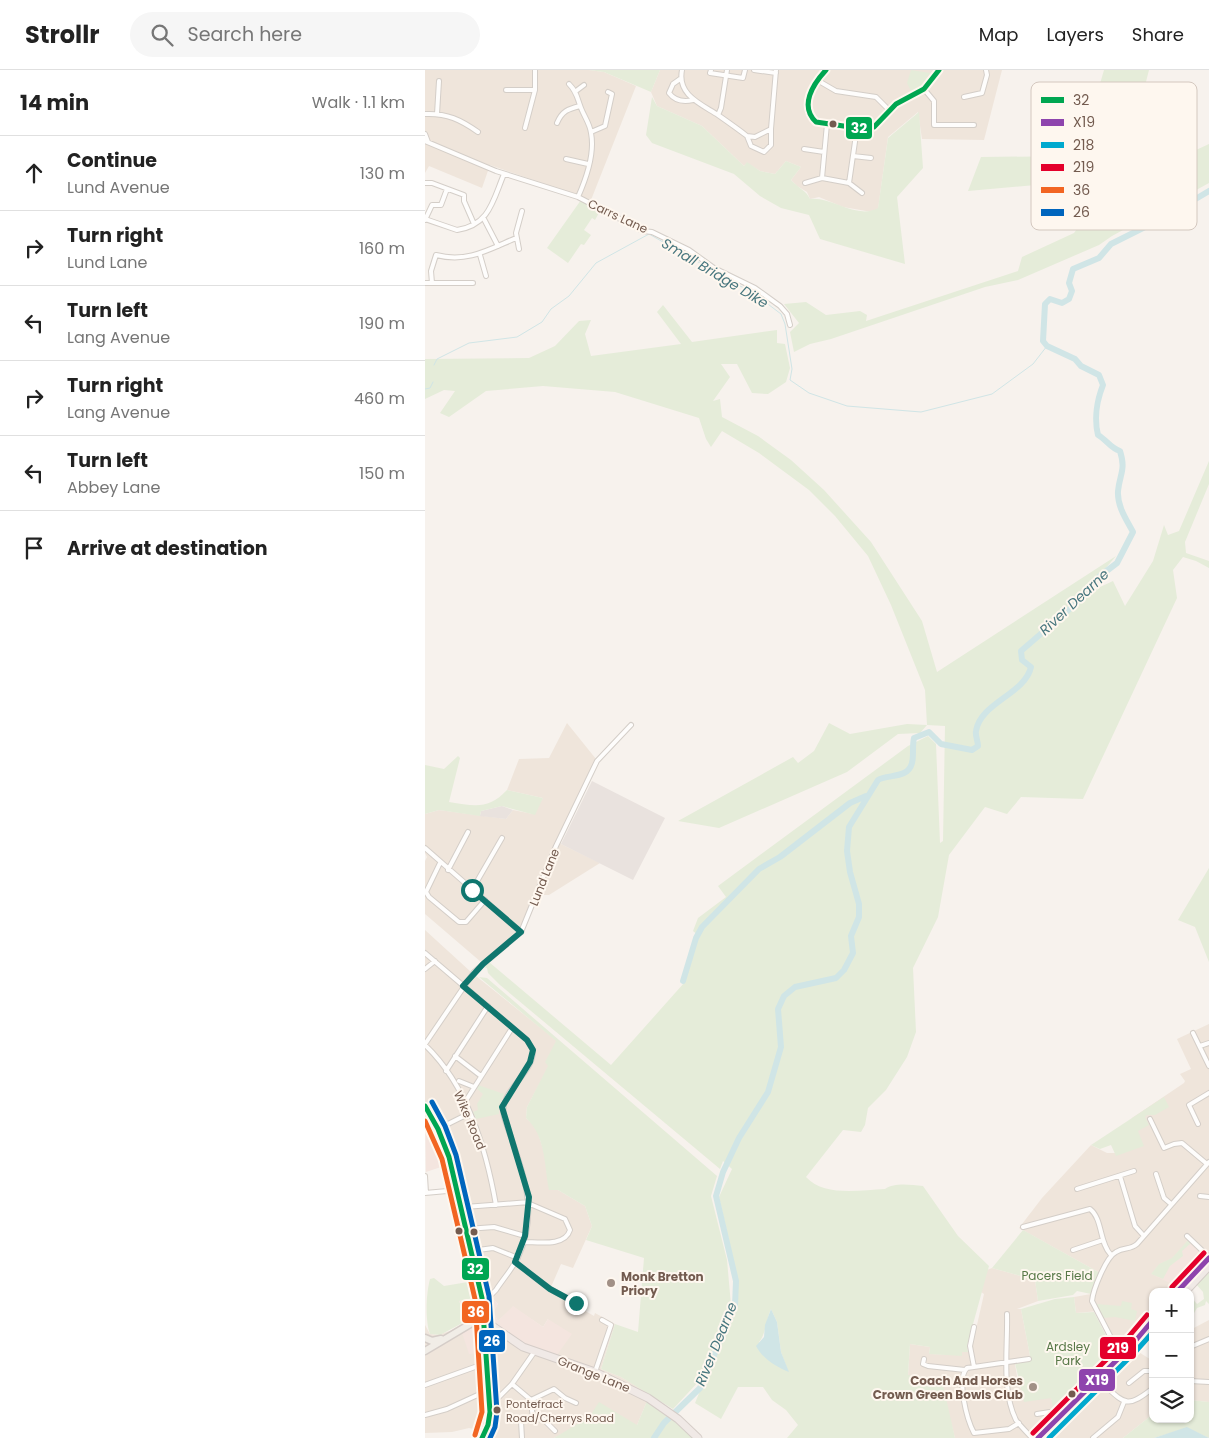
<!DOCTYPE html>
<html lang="en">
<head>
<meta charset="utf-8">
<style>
  body { margin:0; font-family:Poppins,sans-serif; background:#f6f6f6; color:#222 }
  .controls { position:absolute; right:15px; bottom:15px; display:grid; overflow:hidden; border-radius:10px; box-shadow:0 1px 4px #0004 }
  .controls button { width:45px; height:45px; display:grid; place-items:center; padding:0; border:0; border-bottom:1px solid #e0e0e0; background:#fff; color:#222; font:25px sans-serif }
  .stop { position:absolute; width:15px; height:15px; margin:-11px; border:4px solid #0f766e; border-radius:50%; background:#fff }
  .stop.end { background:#0f766e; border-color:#fff; box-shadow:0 1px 5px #0008 }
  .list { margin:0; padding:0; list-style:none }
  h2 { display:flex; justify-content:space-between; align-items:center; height:65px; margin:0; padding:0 20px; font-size:21px }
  h2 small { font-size:16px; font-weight:400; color:#767676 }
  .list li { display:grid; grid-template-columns:32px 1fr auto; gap:15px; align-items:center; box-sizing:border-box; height:75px; padding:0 20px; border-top:1px solid #e0e0e0 }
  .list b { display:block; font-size:19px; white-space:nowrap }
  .list p { margin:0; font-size:16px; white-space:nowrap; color:#767676 }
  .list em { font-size:16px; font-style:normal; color:#767676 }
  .icon { flex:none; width:28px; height:28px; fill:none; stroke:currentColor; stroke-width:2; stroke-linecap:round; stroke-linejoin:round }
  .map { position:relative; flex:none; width:784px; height:1368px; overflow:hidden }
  header { display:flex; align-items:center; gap:30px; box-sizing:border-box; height:70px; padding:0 25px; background:#fff; border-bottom:1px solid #e0e0e0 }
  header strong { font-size:24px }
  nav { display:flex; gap:28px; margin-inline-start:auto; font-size:18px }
  .search { width:350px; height:45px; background:#f6f6f6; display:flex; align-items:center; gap:12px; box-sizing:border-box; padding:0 18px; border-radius:28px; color:#767676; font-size:19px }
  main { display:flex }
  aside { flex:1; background:#fff }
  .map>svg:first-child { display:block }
  .residential { fill:#efe5db }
  .commercial { fill:#f4e5df }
  .industrial { fill:#e9e2de }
  .green { fill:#e5ecd9; fill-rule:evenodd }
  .water { fill:#d0e5e6 }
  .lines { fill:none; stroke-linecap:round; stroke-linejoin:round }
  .stream { stroke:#d0e5e6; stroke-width:1 }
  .river { stroke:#d0e5e6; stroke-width:6 }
  .street-casing { stroke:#d4cec8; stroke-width:6 }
  .primary-casing { stroke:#d5cdc8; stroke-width:9 }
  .highway-casing { stroke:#d5cdc8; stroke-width:9 }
  .street { stroke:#fefdfc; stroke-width:4 }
  .primary { stroke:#f1ede7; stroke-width:6 }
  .highway { stroke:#f0e9e6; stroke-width:7 }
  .bus-1-casing { stroke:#fef7ef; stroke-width:9 }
  .bus-2-casing { stroke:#fef7ef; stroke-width:9 }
  .bus-3-casing { stroke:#fef7ef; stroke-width:9 }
  .bus-4-casing { stroke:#fef7ef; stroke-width:9 }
  .bus-5-casing { stroke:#fef7ef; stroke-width:9 }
  .bus-6-casing { stroke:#fef7ef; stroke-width:9 }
  .bus-1 { stroke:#00a651; stroke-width:5 }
  .bus-2 { stroke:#8e44ad; stroke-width:5 }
  .bus-3 { stroke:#00a9ce; stroke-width:5 }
  .bus-4 { stroke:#e4002b; stroke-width:5 }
  .bus-5 { stroke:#f26522; stroke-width:5 }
  .bus-6 { stroke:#0065bd; stroke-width:5 }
  .route { stroke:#0f766e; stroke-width:6 }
  .bus-dot { fill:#735b4f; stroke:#fef7ef; stroke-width:2 }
  .poi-dot { fill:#a19086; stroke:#fef7ef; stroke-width:2 }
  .labels { text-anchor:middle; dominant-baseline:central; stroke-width:4; stroke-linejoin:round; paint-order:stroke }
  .bus-label { font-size:11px; fill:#735b4f; stroke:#fef7ef; text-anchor:start }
  .street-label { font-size:12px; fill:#735b4f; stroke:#fef7ef }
  .park-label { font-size:12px; fill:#577847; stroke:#fef7ef }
  .poi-label { font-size:12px; font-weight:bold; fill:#735b4f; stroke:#fef7ef; text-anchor:start }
  .water-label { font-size:14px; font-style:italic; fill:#47767e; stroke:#fef7ef }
  .key { fill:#fef7ef; stroke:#d4c8bf; stroke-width:1 }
  .key-label { font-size:14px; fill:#735b4f }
  .line-badge { stroke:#fef7ef; stroke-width:2 }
  .badge-label { font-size:14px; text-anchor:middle; font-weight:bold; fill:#fff }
</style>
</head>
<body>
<header>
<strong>Strollr</strong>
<div class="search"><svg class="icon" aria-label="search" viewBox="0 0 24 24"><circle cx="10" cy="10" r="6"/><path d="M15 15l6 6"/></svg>Search here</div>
<nav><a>Map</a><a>Layers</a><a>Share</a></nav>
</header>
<main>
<aside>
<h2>14 min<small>Walk · 1.1 km</small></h2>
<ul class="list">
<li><svg class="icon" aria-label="ahead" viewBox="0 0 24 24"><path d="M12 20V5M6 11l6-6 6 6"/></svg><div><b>Continue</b><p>Lund Avenue</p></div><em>130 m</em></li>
<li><svg class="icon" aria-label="right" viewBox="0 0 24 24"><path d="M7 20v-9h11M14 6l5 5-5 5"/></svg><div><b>Turn right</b><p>Lund Lane</p></div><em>160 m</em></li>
<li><svg class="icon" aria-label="left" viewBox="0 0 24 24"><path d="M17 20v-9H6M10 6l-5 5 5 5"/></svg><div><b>Turn left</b><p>Lang Avenue</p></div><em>190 m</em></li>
<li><svg class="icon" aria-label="right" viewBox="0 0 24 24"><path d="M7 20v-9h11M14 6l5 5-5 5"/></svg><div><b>Turn right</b><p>Lang Avenue</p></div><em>460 m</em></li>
<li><svg class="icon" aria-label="left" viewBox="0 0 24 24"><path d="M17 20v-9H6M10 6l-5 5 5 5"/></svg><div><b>Turn left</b><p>Abbey Lane</p></div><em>150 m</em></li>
<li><svg class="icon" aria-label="arrive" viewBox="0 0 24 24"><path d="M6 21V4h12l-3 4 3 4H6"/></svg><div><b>Arrive at destination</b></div></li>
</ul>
</aside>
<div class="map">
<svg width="784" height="1368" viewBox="0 0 784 1368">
  <rect width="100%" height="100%" fill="#f7f2ed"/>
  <path class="residential" d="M0,0h164l15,2 32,14 -45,114 -101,-35 -8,23 -53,-22 -4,7z
    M235,0h342l-18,70 -62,-1 -4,-27 -30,25 -10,72 -6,3 -29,-5 -24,-10 -9,2 -3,-7 -10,-6 -6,-6 10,-13 -15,-6 -11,13 -15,-3 -13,-8 -3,3 -42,-40 -45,-20 -6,-14z
    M142,653l29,36 -39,80 4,5 39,19 -51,32h-15l-19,43 -34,24 -56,-48v-53l2,-4 -2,-4v-39l14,-4 67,9 7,-9 20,4 10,-16 -36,-8 12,-31 30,-1z
    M0,860l46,42 86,69 -8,25 -22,41 -1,11 10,9 10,31v13l12,19 27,16 7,20 -19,42 -12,-4 -10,23 31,17 -2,4 14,8 1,-3 20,11 -14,45 20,8 29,17 -13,31 -51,-3 -32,16h-75l3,-7 -13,-3 -17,4 -27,1v-108l5,9 7,1 13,-4 18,-11 15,20 19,-10 55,25 -9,-36 -5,8 -30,-20 -15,14 -5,-9 5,-8 -5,-5 -14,3 -32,-137 -22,-53z
    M784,954v246l-19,22h-37v40l-16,19 16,10v53l-30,24h-168l-6,-23 -41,-39 2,-32 20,3 -1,7 33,1v-3h6l4,-5 12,-53 -3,-2 6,-22 5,-2 43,12 3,21 -21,8h4l10,52 -16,3 2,12 3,12 31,10 7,16 67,-52 -26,-51 -23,2 -2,-16 17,-3 9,-21 -81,-45 23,-30 49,-53 16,8h9l16,-35 52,-35 1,-2 -5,-7 11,-5 -14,-30z
    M784,1250v82l-19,-2v-70z"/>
  <path class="commercial" d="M0,1042l11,21 11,32 -21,7z
    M763,1170l17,18 -27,29 -27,-13 8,-10 13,-6z
    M53,1227l1,5 14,-3 5,5 -5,8 5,9 15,-15 30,21 5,-8 24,15 -15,21 -32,-12 -23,-13 -19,10v13l-14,1 -7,-21 10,-6 -13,-26z"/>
  <path class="industrial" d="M167,711l73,37 -32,62 -72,-36z
    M77,736l11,4 -7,9 -26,-3 1,-5z"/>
  <path class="green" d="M164,0h71l-9,22 -47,-20z
    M486,0l19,3 -10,14 -9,4 -4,-8z
    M679,0h45l-23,90 -50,-1 -6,23 -102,9 13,-34 98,-1z
    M227,27l5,9 45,20 42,40 3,-4 13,9 15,3 11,-13 15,6 -10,13c7,8 15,10 19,19 21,-3 47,21 68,9l10,-70 31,-26 4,56 -26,29 8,67 -85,-25 -11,-24 -28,-7 -21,-12 -26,-22 -82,-31 -6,-8z
    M784,74v39l-97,53 -13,9 -81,35 -33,7 -154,52 -21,5 -16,8 -4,-20 9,-9 -15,-19 22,-2 20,13 34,-4 7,4 -1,6 152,-50 4,-14 52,-24 18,-25 39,-28z
    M156,130l19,11 -5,9 -3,-2 -8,12 7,5 -7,10 -3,-1 -13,19 -21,-15z
    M238,235l29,37 85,-12v13l8,1 5,24 -4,14 -18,12 -16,-1 -15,-29h-16l9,13 -17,24 7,-2 2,18 36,19 33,24 33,30 47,52 51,79 15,51 179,-116 -33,39 30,-14 12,25 28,-45 11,-36 4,10 11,-4 30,-70v23l-24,58 1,11 23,8v7l-13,-7 -13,-4 -10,13 4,28 -94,201 -62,-2 -14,17 -22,-7 -36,48 -11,62 -25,51 3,64 -9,25 -21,33 -18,18 -3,17 -4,7 -18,-2 -37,47c18,20 54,13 79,12 10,-7 26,-4 38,-3l35,50 31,30 -22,80 1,6h-6v4l-33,-2 1,-7 -20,-3 -2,31 34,5 13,58h-168l11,-13 -12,-15 -14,-10 -9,-13h-25l-17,32 -26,-16 40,-97 3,-26 -19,-83 13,-28 -9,-8 -3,8 -220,-184 -12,-12 -1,-5 -3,-1 5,-5 122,103 73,-82 15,-47 -6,-5 5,-13 28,-21 -8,-11 190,-140 20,-10 8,8 4,99 3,-2 2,-115 -18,-1 -7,8 -22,1 -51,38 -128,56 -41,-7 115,-64 5,6 16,-12 15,-28 21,11 57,-10 20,1 -2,-35 -34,-85 -23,-49 -33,-40 -26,-26 -50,-37 -37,-22 -11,16 -5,-8 -7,-21 -84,-26 -72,-6 -57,5 -37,26 -9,-4 15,-22 -11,-1 -19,9v-40l104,-1 26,-12 24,-25 12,-1 -6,14 6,22 90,-12 -24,-32zM346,1239l6,13 4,30 7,19 -29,-29c7,-8 7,-22 12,-33z
    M33,686l2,2 -11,44c26,4 39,8 58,-12l36,8 -8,17 -33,-9 -21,5 -1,5 -41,-6 -14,4v-49l19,4z
    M784,798v94l-14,-35 -17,-7z
    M54,907l8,1 230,198 -6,20 16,64 4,45 -31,75 -27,29 -52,-32 -20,-8 14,-45 23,8 6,-74 -58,-18 6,-14 -7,-20 -27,-16h-9c-5,-25 -3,-54 -23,-72l1,-11 21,-41 -3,-4 11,-21z
    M53,1015l26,9 -5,12v8l-23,5 -3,-7 5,-2 -1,-6 6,-10 -7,-6z
    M739,1027l5,10 -14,8h-8l-2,2 4,8 -11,6 6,15 -28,10 -5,-11 -11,4 -9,-4z
    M598,1160l77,43 -9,21 -14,-3 -4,4 -35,6 -3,-21 -43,-12z
    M763,1170l3,3 -9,8 1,5 -13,10 -7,13 -12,-5 8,-10 13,-6z
    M44,1200l4,1 5,26 -19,4 9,19 -28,15 -10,-1c-5,-13 -4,-40 0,-55l4,-1 10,8 24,-4z
    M784,1200v34l-3,-3 -1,4 -8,3 -7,12v-24l7,8 7,-5 -1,-7 -7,-8z
    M649,1227l2,16 18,-1 20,39 -1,9 -55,54 -5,-6 -2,-10 -27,4 -9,-39 16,-2 -10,-52 34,-10z
    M697,1231l10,2 -1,6 6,2 -2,10 -20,-4 -12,1 -7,-14 25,2z
    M765,1330l19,2v36l-22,-10 -33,10h-31l30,-24v5h37z
    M222,1331l21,16 -11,12 -5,9h-98l27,-16h5l13,-20 38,23z
    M247,1349l21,19h-36l9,-15z"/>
  <path class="water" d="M346,1239l6,13 4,30 8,20c-13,-5 -27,-14 -33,-26l8,-9 1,-12z
    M762,1357l22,11h-55z"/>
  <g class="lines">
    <path class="stream" d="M9,295l3,-6 32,-16 48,-6 25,-15 9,-13 18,-13 27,-33 53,-29 107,61 25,19 4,10 7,45 -2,11 19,13 38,13 74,6 71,-18 41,-30 14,-18
      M0,319l5,-1 3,-6"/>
    <path class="river" d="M258,911l13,-43 6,-11 57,-58 21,-12 70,-54 16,-7
      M229,1368l10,-15 36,-35 35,-82 1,-25 -20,-85 7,-24 16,-34 29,-46 13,-45 -3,-38 6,-13 11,-9 41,-9 8,-8 9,-17 -2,-17 8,-19v-13l-9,-32 -3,-21 2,-24 29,-47c10,-6 30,-1 34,-17 2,-8 0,-16 2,-25l15,-6 12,12 31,6 6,-4c0,-5 -3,-10 -2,-15 4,-28 49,-37 55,-64l-9,-7 -1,-9 59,-51 20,-24 17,-13 16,-31c-7,-13 -16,-26 -15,-41 2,-18 8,-21 2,-40 -10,-3 -13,-11 -22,-16 -4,-16 -1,-35 5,-50l-4,-10 -18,-9 -6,-7 -28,-13 -4,-5 2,-37 5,-5 12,4 7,-4 3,-8 -3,-8 4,-14 26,-11 12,-14 54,-27 44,-26"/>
    <defs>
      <path id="street" d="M257,0c-5,25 19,34 36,45 10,7 20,14 29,21l8,1 16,-8 5,-59
        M286,0l-1,3 33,5 2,-8
        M329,0l22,3
        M401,0c-13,12 -29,40 -10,52l48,7 10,-2 22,-23 28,-15 15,-19
        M255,9l-7,5 -4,9c6,8 15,9 24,7
        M392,10l19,11 40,6 14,14
        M144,14c8,8 8,14 12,24 3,8 9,16 10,25 4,20 -5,46 -13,64
        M499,19l10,12v24h40
        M81,20h29
        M151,21l8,-6
        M539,27l18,-4 5,-18 -1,-5
        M0,44c22,-1 36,6 53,18
        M12,44l2,-33
        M293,45l3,-7 6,-38
        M132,53c5,-12 11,-14 23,-17
        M402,54l-5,54 27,5 8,-55
        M100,58l10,-38v-20
        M166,62l14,-6 7,-32 -4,-2
        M0,64l3,8
        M322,66l4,10 13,6 7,-7v-16
        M0,71l71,30 82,26 65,34 9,1 37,18 25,18 41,20 25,18 7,8 3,11
        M379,79l20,3
        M428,86l18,2
        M141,89l22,5
        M0,113h7l32,12v6l10,23
        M380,113l17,-5
        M424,113l13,10
        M0,149l32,11c33,-5 36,-30 47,-56
        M59,149l14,27
        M0,150l7,-15h9l6,-16
        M94,179l-3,-16 6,-22
        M55,185l6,21
        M0,213h7l-1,-12 5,-16c31,8 52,-5 80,-17
        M7,213h41
        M0,778l96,84
        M15,793l-14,29 3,5 30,25h7l19,-22
        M23,800l20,-38
        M47,820l30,-52
        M0,883l102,87 6,10c1,25 -35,40 -29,67 15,46 37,89 15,138 -5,12 -16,24 -23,35l-5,5 -9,3
        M0,899l10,-8
        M768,963l16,33
        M0,974l49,-72 47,-40 35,-86 41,-85 34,-36
        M0,975c43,41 61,104 71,160
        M775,976l9,-3
        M30,986l26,20
        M21,1001l42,-65
        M34,1011l15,6
        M40,1032l47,-74
        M725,1049l14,29 10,-4 8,-1 25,21
        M773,1054l-9,-19 20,-12
        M13,1059l32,-16
        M731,1104l8,24 7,6
        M0,1106l1,17
        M695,1106l15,50 9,10
        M652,1119l57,-18
        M0,1123l33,-3
        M775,1126l9,1
        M40,1137l64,-5
        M598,1157l67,-18c13,10 9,34 21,46
        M42,1159l27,-2 31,9
        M762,1166l22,21
        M99,1172c14,0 41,5 46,-12l-5,-11 -35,-15
        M648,1180l30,-10
        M46,1181l22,-3 25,10
        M90,1192l35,27 26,14
        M582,1244c1,33 -6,76 9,106 4,6 11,12 16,18
        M765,1277l19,-8
        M696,1287l-29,-56c1,-11 14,-44 24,-49 8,-5 14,-2 21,-8l72,-82
        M499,1289l-1,5 5,2 37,4
        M549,1297l-4,-21 4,-19
        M170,1302l16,-47 -9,-5
        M765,1311l19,1
        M677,1313c23,21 25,26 51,5
        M704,1313l15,-12h9
        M87,1314l19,16
        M0,1315l61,-22
        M73,1328l14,-14 23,-33
        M106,1330l23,-11 11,9 11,5
        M106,1330l2,20
        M612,1344l13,-2 7,7
        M0,1345l22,-6 35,-16
        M594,1353l-10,6 -35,4c-7,-13 -18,-54 -7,-65l62,-9
        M97,1368l-1,-17 22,-2 12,12
        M668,1368l25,-21 6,-15"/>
      <path id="primary" d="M0,1268l7,3 9,-2
        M0,1281l47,-28 13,-2"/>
      <path id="highway" d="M0,1036l13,23 11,28 33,141 8,114 -2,13 -6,13
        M752,1222l32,-34
        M760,1222l24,-26
        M60,1251l38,26 72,25 53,26 30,21 20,19
        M613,1368l93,-92 22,-26
        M620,1368l79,-77 29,-33"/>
    </defs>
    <use href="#street" class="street-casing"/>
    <use href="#primary" class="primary-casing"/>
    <use href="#highway" class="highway-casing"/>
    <use href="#street" class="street"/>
    <use href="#primary" class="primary"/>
    <use href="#highway" class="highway"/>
    <defs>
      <path id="bus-1" d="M401,0c-13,14 -27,36 -10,52l48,7 10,-2 22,-23 28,-15 15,-19
        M0,1036l13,23 11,28 33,141 8,114 -2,13 -6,13"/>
      <path id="bus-2" d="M752,1222l32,-34
        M613,1368l93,-92 22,-26"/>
      <path id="bus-3" d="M624,1368l87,-87 17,-19"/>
      <path id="bus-4" d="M747,1217l32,-34
        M608,1363l92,-92 22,-26"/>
      <path id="bus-5" d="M0,1051l17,38 33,140 7,113 -7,23"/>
      <path id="bus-6" d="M7,1032l13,24 11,29 33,141 8,116 -2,15 -5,11"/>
    </defs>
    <use href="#bus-1" class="bus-1-casing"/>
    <use href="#bus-2" class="bus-2-casing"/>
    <use href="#bus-3" class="bus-3-casing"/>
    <use href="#bus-4" class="bus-4-casing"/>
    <use href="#bus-5" class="bus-5-casing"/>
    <use href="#bus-6" class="bus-6-casing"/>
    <use href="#bus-1" class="bus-1"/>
    <use href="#bus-2" class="bus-2"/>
    <use href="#bus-3" class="bus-3"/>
    <use href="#bus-4" class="bus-4"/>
    <use href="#bus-5" class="bus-5"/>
    <use href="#bus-6" class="bus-6"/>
  </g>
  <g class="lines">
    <path class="route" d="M47,820l49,42 -38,32 -20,22 64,54 6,10 -3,12 -28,45 27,90 -4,39 -10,26 35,27 26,14"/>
  </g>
  <g class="bus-dot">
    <circle cx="408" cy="54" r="4.5"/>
    <circle cx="34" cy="1161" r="4.5"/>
    <circle cx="49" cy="1162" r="4.5"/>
    <circle cx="647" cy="1324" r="4.5"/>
    <circle cx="72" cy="1340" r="4.5"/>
  </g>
  <g class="poi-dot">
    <circle cx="186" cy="1213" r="5"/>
    <circle cx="608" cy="1317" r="5"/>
  </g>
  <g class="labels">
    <g class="bus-label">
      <text x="81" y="1334">Pontefract<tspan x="81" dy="14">Road/Cherrys Road</tspan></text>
    </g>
    <g class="street-label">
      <text transform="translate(193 146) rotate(25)">Carrs Lane</text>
      <text transform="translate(119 807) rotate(-68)">Lund Lane</text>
      <text transform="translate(45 1050) rotate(67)">Wike Road</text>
      <text transform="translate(169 1304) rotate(22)">Grange Lane</text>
    </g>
    <g class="park-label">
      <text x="632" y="1205">Pacers Field</text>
      <text x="643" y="1276">Ardsley<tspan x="643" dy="14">Park</tspan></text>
    </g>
    <g class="poi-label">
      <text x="196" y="1206">Monk Bretton<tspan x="196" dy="14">Priory</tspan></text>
      <text x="598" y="1310" text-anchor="end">Coach And Horses<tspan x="598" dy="14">Crown Green Bowls Club</tspan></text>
    </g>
    <g class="water-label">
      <text transform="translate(290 203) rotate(31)">Small Bridge Dike</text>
      <text transform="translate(649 532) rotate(-43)">River Dearne</text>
      <text transform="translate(291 1274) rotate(-68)">River Dearne</text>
    </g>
  </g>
  <rect x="606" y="12" width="166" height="148" rx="8" class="key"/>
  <rect x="616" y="27" width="23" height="6" fill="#00a651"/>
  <rect x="616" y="49" width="23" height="7" fill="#8e44ad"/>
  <rect x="616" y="72" width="23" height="6" fill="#00a9ce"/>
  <rect x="616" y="94" width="23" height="7" fill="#e4002b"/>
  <rect x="616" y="117" width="23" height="6" fill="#f26522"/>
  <rect x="616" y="139" width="23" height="7" fill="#0065bd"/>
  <g class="key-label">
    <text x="648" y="35">32</text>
    <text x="648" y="57">X19</text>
    <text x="648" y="80">218</text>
    <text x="648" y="102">219</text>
    <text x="648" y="125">36</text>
    <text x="648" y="147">26</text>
  </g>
  <g class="line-badge">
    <rect x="420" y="46" width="28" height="24" rx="5" fill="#00a651"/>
    <rect x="36" y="1187" width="29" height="24" rx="5" fill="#00a651"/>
    <rect x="36" y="1230" width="29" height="24" rx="5" fill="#f26522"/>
    <rect x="53" y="1259" width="28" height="24" rx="5" fill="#0065bd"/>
    <rect x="674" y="1266" width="38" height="24" rx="5" fill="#e4002b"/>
    <rect x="653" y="1298" width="38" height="24" rx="5" fill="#8e44ad"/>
  </g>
  <g class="badge-label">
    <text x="434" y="63">32</text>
    <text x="50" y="1204">32</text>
    <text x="51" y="1247">36</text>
    <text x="67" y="1276">26</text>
    <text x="693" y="1283">219</text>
    <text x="672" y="1315">X19</text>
  </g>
</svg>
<div class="controls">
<button>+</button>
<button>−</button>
<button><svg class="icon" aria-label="layers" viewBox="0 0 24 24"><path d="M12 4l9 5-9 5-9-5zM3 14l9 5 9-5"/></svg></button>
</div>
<div class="stop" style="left:47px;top:820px"></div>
<div class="stop end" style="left:151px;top:1233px"></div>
</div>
</main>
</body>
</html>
